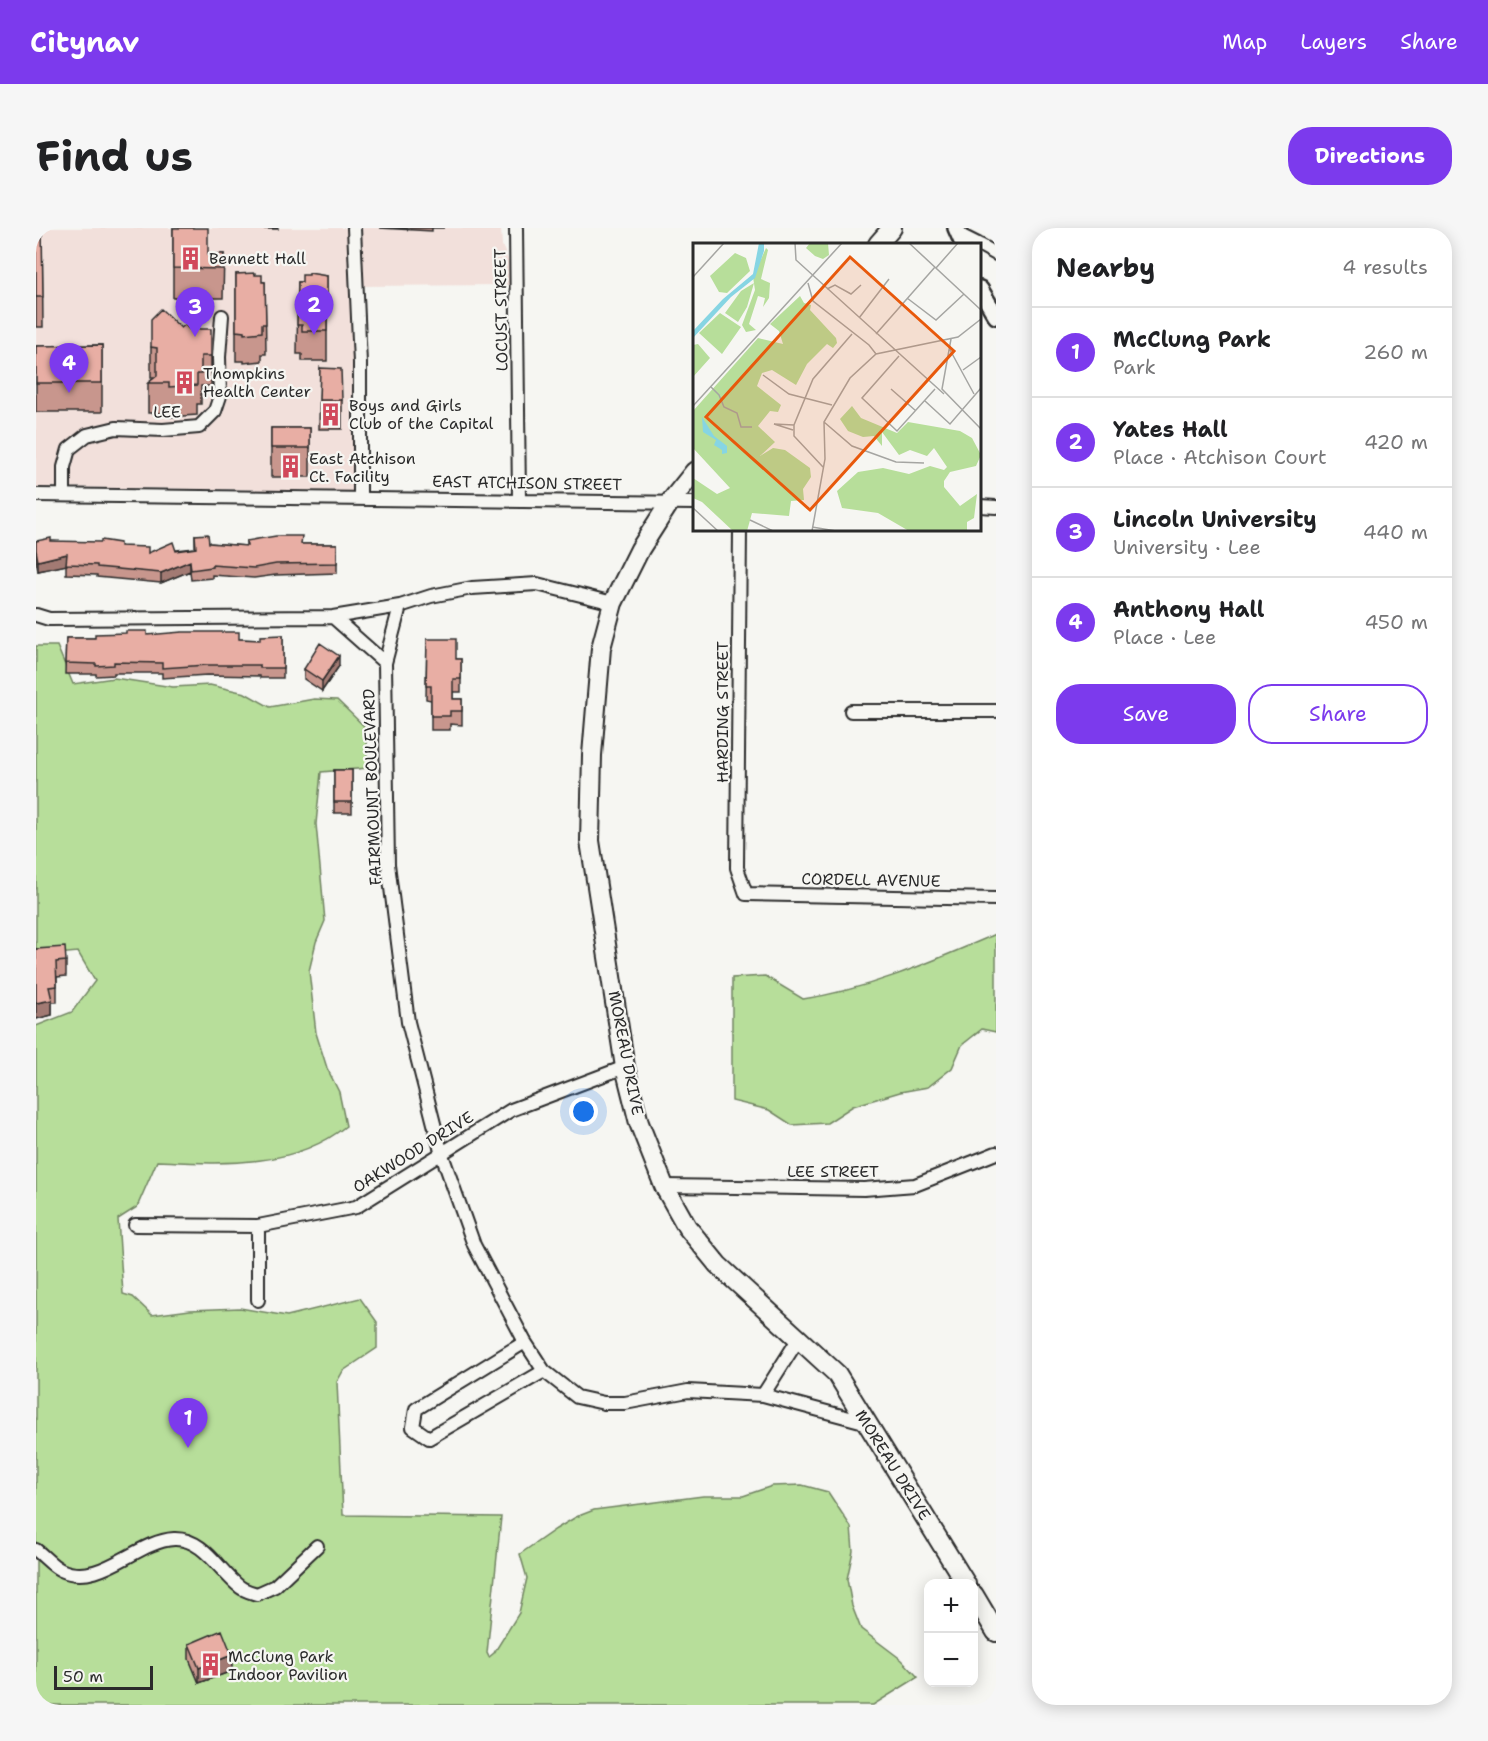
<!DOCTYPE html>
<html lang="en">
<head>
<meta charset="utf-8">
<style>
  body { margin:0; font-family:"Shantell Sans",sans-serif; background:#f6f6f6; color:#202124 }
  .controls { position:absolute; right:18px; bottom:18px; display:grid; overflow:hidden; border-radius:12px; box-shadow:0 3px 15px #0003 }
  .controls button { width:54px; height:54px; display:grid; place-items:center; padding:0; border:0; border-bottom:2px solid #e0e0e0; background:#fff; color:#202124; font:30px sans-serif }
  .scale { position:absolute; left:18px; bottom:15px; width:99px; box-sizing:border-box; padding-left:6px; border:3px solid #2b2b2b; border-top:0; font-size:16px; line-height:21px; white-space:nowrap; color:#2b2b2b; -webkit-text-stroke:4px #f6f6f2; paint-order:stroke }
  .you { position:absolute; left:548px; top:884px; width:21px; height:21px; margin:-15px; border:4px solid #fff; border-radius:50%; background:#1a73e8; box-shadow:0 0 0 9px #1a73e833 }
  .badge { display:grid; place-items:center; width:39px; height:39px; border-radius:50%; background:#7c3aed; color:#fff; font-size:20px; font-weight:700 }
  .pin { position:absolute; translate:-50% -50px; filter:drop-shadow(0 2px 3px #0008) }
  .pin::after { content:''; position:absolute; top:32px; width:21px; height:18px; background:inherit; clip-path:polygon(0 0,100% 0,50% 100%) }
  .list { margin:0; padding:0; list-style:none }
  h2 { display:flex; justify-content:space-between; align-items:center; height:78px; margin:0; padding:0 24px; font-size:26px }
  h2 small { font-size:20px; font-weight:400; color:#757577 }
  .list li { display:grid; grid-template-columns:39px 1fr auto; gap:18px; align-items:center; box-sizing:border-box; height:90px; padding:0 24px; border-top:2px solid #e0e0e0 }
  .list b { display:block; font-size:22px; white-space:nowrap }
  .list p { margin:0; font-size:20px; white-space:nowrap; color:#757577 }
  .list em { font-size:20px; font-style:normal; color:#757577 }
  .actions { display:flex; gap:12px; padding:18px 24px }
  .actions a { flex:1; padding:14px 0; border:2px solid #7c3aed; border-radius:24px; text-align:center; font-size:21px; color:#7c3aed }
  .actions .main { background:#7c3aed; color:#fff }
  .map { position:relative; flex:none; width:960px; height:1477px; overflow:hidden; border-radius:24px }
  header { display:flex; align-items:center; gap:36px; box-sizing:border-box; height:84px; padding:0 30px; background:#7c3aed; color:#fff }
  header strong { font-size:28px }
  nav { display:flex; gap:33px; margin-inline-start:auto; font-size:21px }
  .intro { display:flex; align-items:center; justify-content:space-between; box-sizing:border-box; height:144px; padding:0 36px }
  h1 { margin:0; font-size:42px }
  .button { padding:15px 27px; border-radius:24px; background:#7c3aed; color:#fff; font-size:21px; font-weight:700 }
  main { display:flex; gap:36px; padding:0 36px }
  aside { flex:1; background:#fff; border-radius:24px; box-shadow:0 3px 15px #0003 }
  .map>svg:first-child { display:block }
  .built { fill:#f2e0db }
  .green { fill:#b7de9a; stroke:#718462; stroke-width:1.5 }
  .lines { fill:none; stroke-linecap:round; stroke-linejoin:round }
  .minor-casing { stroke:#2b2b2b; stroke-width:16 }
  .tertiary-casing { stroke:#2b2b2b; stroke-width:20 }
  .secondary-casing { stroke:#2b2b2b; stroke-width:22 }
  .minor { stroke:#f6f6f2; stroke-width:12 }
  .tertiary { stroke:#f6f6f2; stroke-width:15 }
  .secondary { stroke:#f6f6f2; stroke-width:18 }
  .wall { fill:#c8968d; stroke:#2b2b2b; stroke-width:1.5 }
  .shaded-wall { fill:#a27a73; stroke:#2b2b2b; stroke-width:1.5 }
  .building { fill:#e8aea4; stroke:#2b2b2b; stroke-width:1.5 }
  .labels { text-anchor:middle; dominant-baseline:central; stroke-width:4.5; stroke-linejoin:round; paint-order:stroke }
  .poi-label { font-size:16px; fill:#2b2b2b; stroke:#f6f6f2; text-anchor:start }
  .street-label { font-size:16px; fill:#2b2b2b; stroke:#f6f6f2 }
  .inset-road { fill:none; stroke:#a5a5a2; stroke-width:1.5 }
  .view { fill:#e8590c; fill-opacity:0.15; stroke:#e8590c; stroke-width:3 }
  .inset-edge { fill:none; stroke:#2b2b2b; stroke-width:3 }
</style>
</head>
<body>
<header>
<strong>Citynav</strong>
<nav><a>Map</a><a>Layers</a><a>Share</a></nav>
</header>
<div class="intro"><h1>Find us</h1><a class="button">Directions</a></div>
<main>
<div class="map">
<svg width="960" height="1477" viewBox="0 0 960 1477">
  <rect width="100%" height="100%" fill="#f6f6f2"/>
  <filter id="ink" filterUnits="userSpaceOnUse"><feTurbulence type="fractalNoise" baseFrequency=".0167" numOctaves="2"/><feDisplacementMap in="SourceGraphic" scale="12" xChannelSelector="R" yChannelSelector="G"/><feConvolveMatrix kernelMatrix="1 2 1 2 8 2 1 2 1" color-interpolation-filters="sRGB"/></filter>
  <g filter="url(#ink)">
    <path class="built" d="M0,0h465l1,17 10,25v15l-161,1 4,83 -2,122 -317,-4z"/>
    <path class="green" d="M0,418h21l16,38 41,-6 59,9 37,-2 35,8 25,14 44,-8 23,1 28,27 3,41 -47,4 -5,52 9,97 -9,21 -7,29 7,62 11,35 12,24 7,34c-52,43 -125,38 -189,35l-20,46 -19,12 5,75 10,3 19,18 38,-5 50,-2 47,8 73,-18 17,24v26l-34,23 -6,11 6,133 158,2 -14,136 2,4 5,-4 25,-40 8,-35 -7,-24 36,-25 20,-12 18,-7 109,-14h40l29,-10 30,-1 26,7 23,35 2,24 -6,28 5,27 9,23 41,31 16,17 -45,28h-837v-679l36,-14 23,-31 -17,-29 -42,4z
      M960,706v98l-14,-3 -20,16 -10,23 -24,19 -28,5 -47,14 -26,17 -35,2 -23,-15 -37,-9v-123l33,-2 38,23c68,-10 130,-38 193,-65z"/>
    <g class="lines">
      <defs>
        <path id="minor" d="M318,0l6,135v135
          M480,0l3,271
          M924,7l18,9
          M944,17l16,9
          M0,267l658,8
          M28,267v-28l5,-18 18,-14 29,-7 47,2 36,-3 16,-16 5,-15 -1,-39 3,-41
          M944,278l16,1
          M704,302l-3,338 9,26 250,5
          M364,378l-15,57 3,201 20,158 34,133 32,90 51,97 19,29 33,26 27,6h21l63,-12 75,4 105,28
          M0,387l13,4 284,-2 67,-11 31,-10 41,-8 65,-4 76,19
          M297,389l52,46
          M815,483h145
          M628,958l200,3 51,-4 81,-32
          M99,997l123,1 98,-19 155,-97 114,-43
          M222,1072v-74
          M489,1114l-109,67 -3,18 16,11 115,-67
          M727,1167l36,-57
          M0,1322c8,6 16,16 25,20 39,18 75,-29 113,-31 30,-1 45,32 66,48 5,4 11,5 17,7l18,-8 42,-40"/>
        <path id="tertiary" d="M920,0l7,16
          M944,61l16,27"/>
        <path id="secondary" d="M842,16l14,-16
          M658,244l-24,30 -30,47 -27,54 -12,45 -9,107 -2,86 35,226 14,56 25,63 23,41 31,38 119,109 129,210
          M938,1367l22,37"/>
      </defs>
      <use href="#minor" class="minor-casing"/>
      <use href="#tertiary" class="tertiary-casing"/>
      <use href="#secondary" class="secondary-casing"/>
      <use href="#minor" class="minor"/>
      <use href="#tertiary" class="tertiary"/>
      <use href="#secondary" class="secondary"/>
    </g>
    <path class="wall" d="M0,0h6l1,99h-7z
      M137,0l35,26h16l-1,44h-50z
      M219,0h23v1h-23z
      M343,0h66h-13v3z
      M200,46l19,1 7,7h3l1,72h-4v7l-18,2v-2h-8z
      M291,48v85h-25v-7h-5l1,-72h4z
      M145,100l30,28v30h-10v18h-4v11l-28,2v-4h-21v-30l7,-6h-4v-30z
      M66,117v67h-66v-66z
      M284,140l22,32v29h-23z
      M235,200h39v49h-39z
      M159,307l14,8 37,3v-5l55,3h36v29l-61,2 -22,3 -42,-3v3l-21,2 -1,-9 -29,12 -64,-6v-2l-31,-1v-9l-28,6 -2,-11v-19h15l69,5 28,7 47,-5z
      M111,407l113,5 23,-5v43h-23v-2l-53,-1 -45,3v-5h-48v2l-18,1v-2h-31l1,-36h29z
      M391,411l29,20h5v33h-8v7h9v26l-12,-1v6h-19v-30l-5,-1z
      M303,438l-17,25 -18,-12v-10z
      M298,542h18v43h-18z
      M0,721l30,12v15l-9,1v25h-5v13l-16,4z
      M153,1416l43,27 -33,12 -10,-24z"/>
    <path class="shaded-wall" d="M31,326v11l-29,6v-10z
      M154,333v10l-29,12v-10z
      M303,428v10l-17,25v-10z
      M16,772v15l-16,4v-16z
      M196,1427v16l-33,12v-15z"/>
    <path class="building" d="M0,0h6l1,69h-7z
      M137,0h35v26h16l-1,15 -50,-1z
      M219,45v2h7v7h3l1,42h-4v8l-18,2v-2l-8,-1v-57z
      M273,45l18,3v55h-25v-6h-5l1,-43h4v-7h7z
      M125,81l20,19 4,-3 4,4h22v27h-10v18h-4v11l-28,2v-4h-21l9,-7v-28l-6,-1v-28z
      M66,117v38h-66v-37z
      M284,140l21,1 1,31h-23z
      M235,200h39v20h-39z
      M172,306l1,9 38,3 -1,-5 30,-5h26l-1,8h36v19l-61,1 -22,4 -42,-3v2l-21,3 -1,-9 -29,12 -64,-6v-2l-31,-1 1,-10 -29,7 -2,-11v-9l15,-3v3l50,1v-2l19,3v3l28,1v6l25,-11 3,9 20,-3 -1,-13z
      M90,403h21v4l35,-3h57v7l21,1v-4l23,-1v33h-23v-3h-53l-45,3v-5l-48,-1v3l-18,1v-2l-31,-1 1,-25h29v-4l31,-1z
      M391,411h29v20h5v20h-8v20h9v12h-12v5h-19v-30h-5z
      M284,415l19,13 -17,25 -18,-12z
      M298,542h18v32h-18z
      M29,719l1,14 -10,1 1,24 -8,1 3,13 -16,3v-54z
      M186,1402l10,25 -33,13 -10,-24z"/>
  </g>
  <defs>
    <symbol id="building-bare" viewBox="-9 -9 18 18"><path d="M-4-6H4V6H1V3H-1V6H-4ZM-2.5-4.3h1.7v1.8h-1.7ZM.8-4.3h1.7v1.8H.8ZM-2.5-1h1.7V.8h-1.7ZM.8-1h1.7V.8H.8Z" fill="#d1495b" stroke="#f6f6f2" stroke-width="2.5" paint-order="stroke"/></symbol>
  </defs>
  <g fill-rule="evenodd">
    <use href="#building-bare" x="138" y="14" width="33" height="33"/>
    <use href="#building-bare" x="132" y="138" width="33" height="33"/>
    <use href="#building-bare" x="278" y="170" width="33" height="33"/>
    <use href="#building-bare" x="238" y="222" width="33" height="33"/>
    <use href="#building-bare" x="158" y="1420" width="33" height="33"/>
  </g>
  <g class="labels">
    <g class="poi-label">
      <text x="173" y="30">Bennett Hall</text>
      <text x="167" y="145">Thompkins<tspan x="167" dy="18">Health Center</tspan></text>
      <text x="313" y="177">Boys and Girls<tspan x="313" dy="18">Club of the Capital</tspan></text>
      <text x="273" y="230">East Atchison<tspan x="273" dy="18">Ct. Facility</tspan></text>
      <text x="192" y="1428">McClung Park<tspan x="192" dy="18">Indoor Pavilion</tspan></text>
    </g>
    <g class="street-label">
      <text transform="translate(465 82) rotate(-91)">LOCUST STREET</text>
      <text transform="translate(131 184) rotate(-1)">LEE</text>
      <text transform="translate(491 255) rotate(1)">EAST ATCHISON STREET</text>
      <text transform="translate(686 484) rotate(-90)">HARDING STREET</text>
      <text transform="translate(336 559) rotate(-92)">FAIRMOUNT BOULEVARD</text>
      <text transform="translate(835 652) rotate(1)">CORDELL AVENUE</text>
      <text transform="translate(590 825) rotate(79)">MOREAU DRIVE</text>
      <text transform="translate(377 924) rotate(-32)">OAKWOOD DRIVE</text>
      <text x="797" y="943">LEE STREET</text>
      <text transform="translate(857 1237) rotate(58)">MOREAU DRIVE</text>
    </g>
  </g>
  <g transform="translate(657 15)">
    <rect width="288" height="288" fill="#f6f6f2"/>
    <path d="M117,0h18l1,12 -6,4 -8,-3 -9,-8zM73,5l2,2 -7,29 9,4 -1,15 -6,9 2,-9 -7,-2 -9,28 7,6 -10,2 -4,-7 13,-35 -2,-13zM42,10l11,5 4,13 -23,22 -8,-1 -9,-16zM61,40l-7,24 -9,15 -13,-9 16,-22zM107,53l4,7 7,2 -1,5 26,28 1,5 -4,5 -6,-4 -20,20 -11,21 -24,-15 -10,3 -5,13 24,19 -3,7 -8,-1 -12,15 17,16 -15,14 13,-8 12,2 25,18 1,9 -8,12 1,11 -13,1 -2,15 -37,-3 -5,18h-14l-31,-29 -9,-4v-20l24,16 13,-6 -37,-40v-37l65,-73 25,6 -4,-13 -9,-7zM27,70l21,14 -19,27 -23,-21zM5,101l12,14 -17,19v-32zM159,163l9,12 36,15 11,-11 52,9 12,7 9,17 -5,11 -26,6 -6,9v6l16,19 17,-12 -3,24 -7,4v9h-58l-31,-18 -36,-5 -5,-17 21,-19 25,-4 26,6 21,-8 14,4 3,-3 -13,-19 -7,8 -17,-6 -11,5 -17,-23v14l-8,-10 -11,1 -15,-6 -8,-12z" fill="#b7de9a"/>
    <path d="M66,0h5v8l-9,27 -24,19 -38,41v-7l30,-32 30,-25zM9,174l12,19 13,10v7l-5,1v-4l-8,-5 2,-5 -13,-8z" fill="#86d5e3"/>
    <path class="inset-road" d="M102,0l1,17 148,134M216,0l72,67M243,25l22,-25M0,34l31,-34M115,40l5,18 56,44 7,9M134,46l8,-4 16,9 10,-9M214,55l29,22 28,-26M166,75l30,-39M183,91l59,-67M258,96l-9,50 39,40M256,105l25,46M206,113l-37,42 35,33 38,-42M270,127l18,-13M70,132l26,19 43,11M18,144l8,8 5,12 13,6 4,14h11M198,146l25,22M232,158l25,23 31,-36M0,163l149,-163M131,179l28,24 44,16 28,1M100,187l-19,-6 20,1M130,224l-29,-31v-11l19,-46 39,-45M0,265l25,23M57,277l23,11M119,284l24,4M119,288l13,-72 -1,-37 26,-44 26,-24 82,-17 23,-18"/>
    <path class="view" d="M157,14l104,94 -144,159 -104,-93z"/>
    <rect width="288" height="288" class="inset-edge"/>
  </g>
</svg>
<div class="controls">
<button>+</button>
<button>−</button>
</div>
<div class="scale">50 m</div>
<div class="you"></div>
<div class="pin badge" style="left:152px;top:1220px">1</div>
<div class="pin badge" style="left:278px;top:107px">2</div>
<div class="pin badge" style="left:159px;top:109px">3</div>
<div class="pin badge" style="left:33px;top:165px">4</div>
</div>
<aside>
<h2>Nearby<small>4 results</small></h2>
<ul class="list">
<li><span class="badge">1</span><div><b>McClung Park</b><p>Park</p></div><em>260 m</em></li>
<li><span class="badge">2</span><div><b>Yates Hall</b><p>Place · Atchison Court</p></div><em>420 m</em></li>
<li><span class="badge">3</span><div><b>Lincoln University</b><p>University · Lee</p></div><em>440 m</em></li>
<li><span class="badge">4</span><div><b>Anthony Hall</b><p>Place · Lee</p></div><em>450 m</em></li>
</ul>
<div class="actions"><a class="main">Save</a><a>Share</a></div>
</aside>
</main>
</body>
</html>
